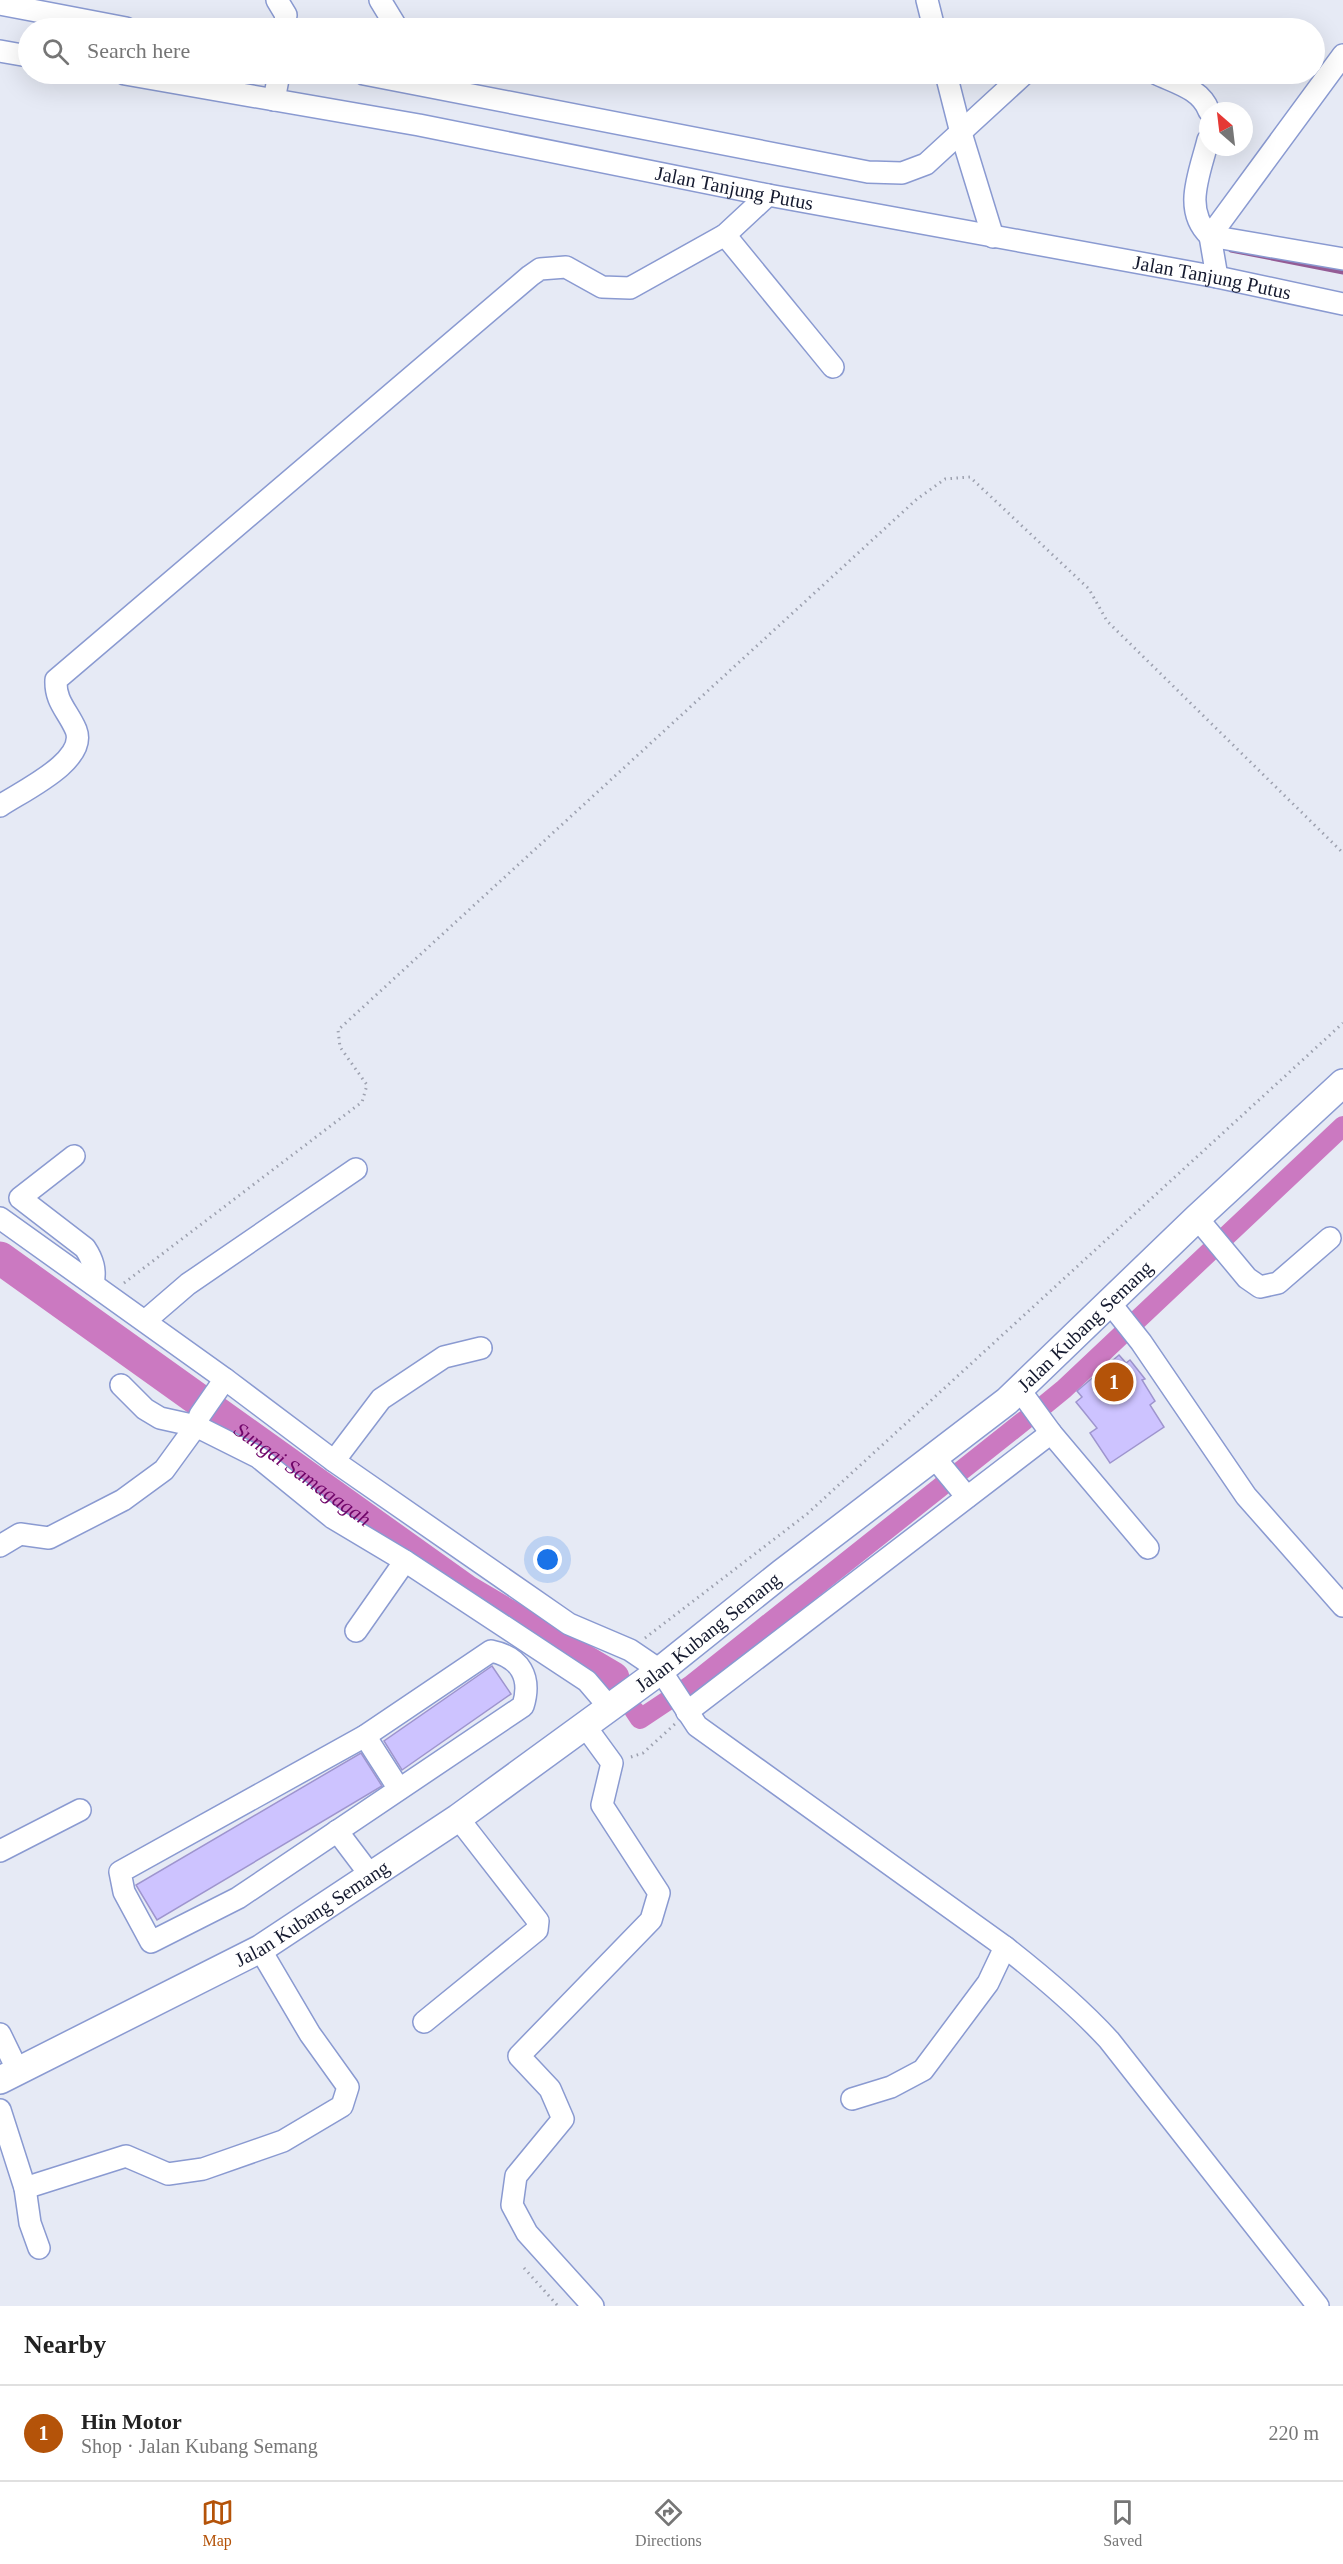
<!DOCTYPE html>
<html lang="en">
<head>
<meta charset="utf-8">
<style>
  body { margin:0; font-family:Georgia,serif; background:#f2f2f2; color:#222 }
  .compass { position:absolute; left:1199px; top:102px; width:54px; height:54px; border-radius:50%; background:#fff; box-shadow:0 6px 24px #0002; rotate:332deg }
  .you { position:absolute; left:548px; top:1560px; width:21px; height:21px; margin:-15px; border:4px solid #fff; border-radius:50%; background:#1a73e8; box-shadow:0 0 0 9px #1a73e833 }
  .badge { display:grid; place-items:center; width:39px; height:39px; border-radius:50%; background:#b45309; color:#fff; font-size:20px; font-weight:700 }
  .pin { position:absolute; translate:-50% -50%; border:3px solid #fff; box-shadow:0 2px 6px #0006 }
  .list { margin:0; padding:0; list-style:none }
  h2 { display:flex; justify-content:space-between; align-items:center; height:78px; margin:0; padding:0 24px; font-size:26px }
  h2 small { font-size:20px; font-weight:400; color:#767676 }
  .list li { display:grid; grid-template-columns:39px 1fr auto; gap:18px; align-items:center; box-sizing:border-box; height:96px; padding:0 24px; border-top:2px solid #e0e0e0 }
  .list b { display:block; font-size:22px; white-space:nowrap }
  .list p { margin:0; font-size:20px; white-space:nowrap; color:#767676 }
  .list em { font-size:20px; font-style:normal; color:#767676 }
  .icon { flex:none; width:33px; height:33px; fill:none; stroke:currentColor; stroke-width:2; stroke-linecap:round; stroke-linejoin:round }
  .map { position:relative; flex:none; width:1343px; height:2306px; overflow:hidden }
  .search { position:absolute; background:#fff; box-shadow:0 6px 24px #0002; left:18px; right:18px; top:18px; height:66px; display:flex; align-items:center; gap:15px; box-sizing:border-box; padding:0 21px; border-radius:33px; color:#767676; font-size:22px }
  .sheet { height:174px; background:#fff }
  nav { display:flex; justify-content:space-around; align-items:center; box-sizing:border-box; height:84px; border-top:2px solid #e0e0e0; background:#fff; font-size:16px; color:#767676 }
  nav a { display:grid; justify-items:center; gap:3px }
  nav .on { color:#b45309 }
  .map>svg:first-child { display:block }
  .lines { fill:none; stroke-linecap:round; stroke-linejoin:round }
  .stream { stroke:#945c95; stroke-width:5 }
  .canal { stroke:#cb79c1; stroke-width:20 }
  .river { stroke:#cb79c1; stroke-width:33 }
  .building { fill:#cdc3ff; stroke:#9e95ce; stroke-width:1.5 }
  .minor-casing { stroke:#8a9ad1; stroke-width:24 }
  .major-casing { stroke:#8a9ad1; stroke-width:30 }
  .path { stroke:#9da1af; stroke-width:3; stroke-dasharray:1.5 4.5; stroke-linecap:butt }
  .minor { stroke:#fff; stroke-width:21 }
  .major { stroke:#fff; stroke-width:27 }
  .labels { text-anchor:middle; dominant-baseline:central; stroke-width:5; stroke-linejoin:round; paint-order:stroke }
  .street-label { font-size:20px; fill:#151a2f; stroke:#e6eaf5 }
  .water-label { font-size:21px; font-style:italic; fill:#700569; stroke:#e6eaf5 }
</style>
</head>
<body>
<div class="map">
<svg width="1343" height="2306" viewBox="0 0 1343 2306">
  <rect width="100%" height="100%" fill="#e6eaf5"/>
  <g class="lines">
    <path class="stream" d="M1231,250l112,22"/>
    <path class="canal" d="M1042,1407l22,-18 279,-263
      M634,1710l6,9 51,-34 334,-265"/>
    <path class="river" id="s1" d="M0,1258l466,333 147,87"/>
  </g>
  <path class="building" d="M1119,1355l7,8 4,-3 15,19 -3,1 13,21 -5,4 14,22 -54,36 -20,-30 7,-5 -21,-26 6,-5 -5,-6z
    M492,1666l19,28 -109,76 -18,-29z
    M361,1753l21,33 -225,134 -21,-35z"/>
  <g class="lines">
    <defs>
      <g id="minor">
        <path d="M277,0l9,15 -2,13"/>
        <path d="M380,0l17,28"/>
        <path d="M927,0l7,28"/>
        <path d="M0,4l126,24"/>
        <path d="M0,51l28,5"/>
        <path id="s2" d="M125,74l294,51 349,70 449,82 126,27"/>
        <path d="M364,74l504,98 34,1 24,-9 98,-90"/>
        <path d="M946,74l15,59 32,104"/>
        <path d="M1157,74c19,9 44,15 52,37"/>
        <path d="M274,100l5,-26"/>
        <path d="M1208,140c-8,33 -26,70 2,96l133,23"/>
        <path d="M725,235l108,132"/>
        <path d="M1217,277l-7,-41 133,-181"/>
        <path d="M0,806c22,-15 88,-45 76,-76 -8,-19 -21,-28 -20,-50l474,-404 10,-7 26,-2 36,20 28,1 95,-53 43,-40"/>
        <path d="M74,1156l-54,42 65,50c8,12 11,22 8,36"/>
        <path d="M0,1218l225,161 109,82 235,163 61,26 31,21 36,55 308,221c37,29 72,58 104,93l209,266"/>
        <path d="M1197,1218l50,60 13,9 18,-4 52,-45"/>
        <path d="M1110,1303l31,39 105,154 97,110"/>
        <path d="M145,1321l43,-37 168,-115"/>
        <path d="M121,1385l24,24 15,9 36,8 62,31 75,61 72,43 182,120 23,27"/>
        <path d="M1019,1389l32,44 97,115"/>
        <path d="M934,1457l33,40"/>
        <path d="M334,1461l47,-62 63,-42 37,-9"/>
        <path d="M0,1546l20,-12 29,4 74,-38 41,-30 32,-44 4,-11 25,-36"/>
        <path d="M356,1631l49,-70"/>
        <path d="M491,1651c29,6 41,26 32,55l-285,192 -87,44 -27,-50 -4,-20 245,-136z"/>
        <path d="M687,1712l364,-279"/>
        <path d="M585,1726l27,37 -10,42 57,88 -8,27 -132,136 31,33 13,30 -47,57 -4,29 15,28 66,73"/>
        <path d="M365,1736l34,53"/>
        <path d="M337,1831l34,45"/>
        <path d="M0,1851l80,-41"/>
        <path d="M424,2022l113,-92 1,-9 -80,-103"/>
        <path d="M0,2034l18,37"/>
        <path d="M852,2099l39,-12 32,-17 65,-87 17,-36"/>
        <path d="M0,2110l25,78 5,35 9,25"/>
        <path d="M25,2188l101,-32 42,18 35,-5 80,-28 59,-35 6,-19 -38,-53 -50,-85"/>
      </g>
      <g id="major">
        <path id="s3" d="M0,2080l260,-131 198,-131 199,-145 125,-100 225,-172 190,-183 146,-135"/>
      </g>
    </defs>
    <use href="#minor" class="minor-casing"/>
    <use href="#major" class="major-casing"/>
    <path class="path" d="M124,1283l238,-181 5,-17 -27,-38 -2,-17 579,-531 28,-20 25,-2 119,112 18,32 236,232
      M645,1638l162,-124 536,-491
      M631,1757l12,-4 32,-29
      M524,2268l34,38"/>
    <use href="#minor" class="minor"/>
    <use href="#major" class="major"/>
  </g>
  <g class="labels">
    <g class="street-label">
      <text stroke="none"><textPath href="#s2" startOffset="620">Jalan Tanjung Putus</textPath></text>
      <text stroke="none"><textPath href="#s2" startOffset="1106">Jalan Tanjung Putus</textPath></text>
      <text stroke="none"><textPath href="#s3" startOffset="1326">Jalan Kubang Semang</textPath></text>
      <text stroke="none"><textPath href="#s3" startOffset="840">Jalan Kubang Semang</textPath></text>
      <text stroke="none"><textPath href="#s3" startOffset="354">Jalan Kubang Semang</textPath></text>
    </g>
    <g class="water-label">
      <text stroke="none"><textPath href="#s1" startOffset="372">Sungai Samagagah</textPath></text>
    </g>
  </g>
</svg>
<svg class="compass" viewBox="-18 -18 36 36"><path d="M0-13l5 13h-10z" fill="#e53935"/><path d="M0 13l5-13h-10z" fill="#767676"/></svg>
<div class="you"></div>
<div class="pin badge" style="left:1114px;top:1382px">1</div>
<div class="search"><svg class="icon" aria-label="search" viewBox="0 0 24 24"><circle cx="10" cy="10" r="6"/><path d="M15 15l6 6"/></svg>Search here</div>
</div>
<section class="sheet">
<h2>Nearby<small></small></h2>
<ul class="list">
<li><span class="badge">1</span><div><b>Hin Motor</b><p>Shop · Jalan Kubang Semang</p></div><em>220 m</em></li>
</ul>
</section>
<nav>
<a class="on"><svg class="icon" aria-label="map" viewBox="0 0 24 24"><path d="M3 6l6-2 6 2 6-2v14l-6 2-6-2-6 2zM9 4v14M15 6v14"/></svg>Map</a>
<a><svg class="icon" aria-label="directions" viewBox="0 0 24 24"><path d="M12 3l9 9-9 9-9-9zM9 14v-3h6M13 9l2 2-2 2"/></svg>Directions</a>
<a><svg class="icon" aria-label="saved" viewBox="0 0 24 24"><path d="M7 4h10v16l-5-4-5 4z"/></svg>Saved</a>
</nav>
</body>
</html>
